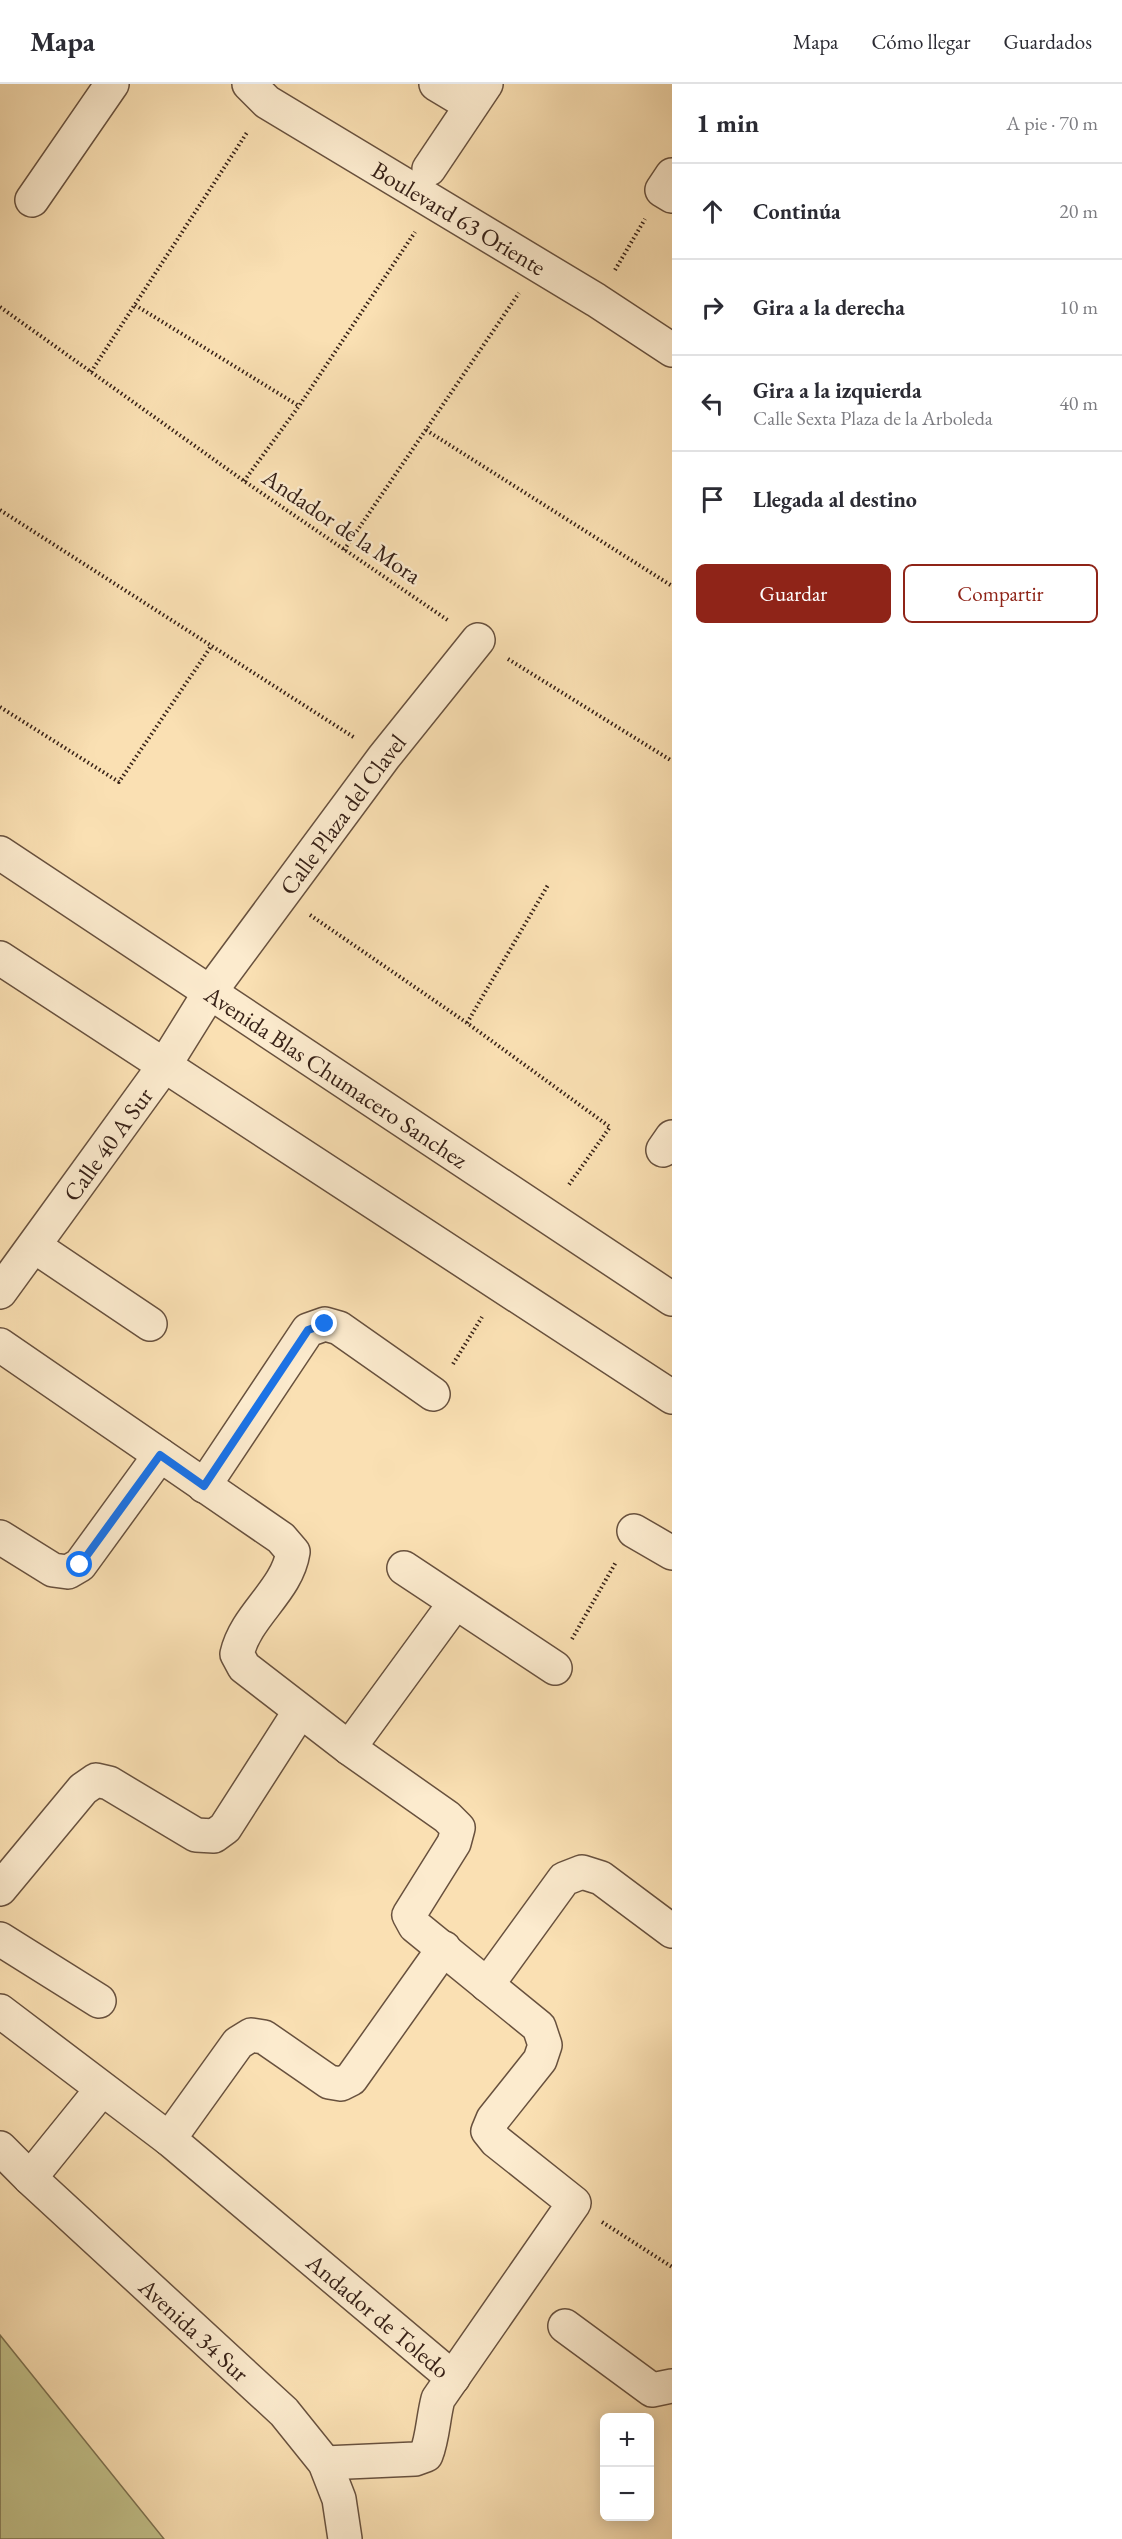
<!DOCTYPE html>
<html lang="es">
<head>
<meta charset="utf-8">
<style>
  body { margin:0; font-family:"EB Garamond",serif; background:#f7f7f7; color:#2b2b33 }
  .controls { position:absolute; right:18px; bottom:18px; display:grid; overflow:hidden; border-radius:9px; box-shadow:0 3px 15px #0003 }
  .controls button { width:54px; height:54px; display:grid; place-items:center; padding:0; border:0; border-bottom:2px solid #e1e1e2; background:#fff; color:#2b2b33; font:30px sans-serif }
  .stop { position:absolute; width:18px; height:18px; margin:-14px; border:4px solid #1a73e8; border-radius:50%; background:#fff }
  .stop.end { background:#1a73e8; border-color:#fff; box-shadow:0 2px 6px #0008 }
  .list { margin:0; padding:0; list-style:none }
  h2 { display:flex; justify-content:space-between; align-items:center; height:78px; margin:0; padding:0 24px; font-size:26px }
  h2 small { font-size:20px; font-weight:400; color:#7c7c81 }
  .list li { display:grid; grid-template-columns:39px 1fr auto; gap:18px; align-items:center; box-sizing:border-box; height:96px; padding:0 24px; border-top:2px solid #e1e1e2 }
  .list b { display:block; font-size:22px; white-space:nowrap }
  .list p { margin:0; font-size:20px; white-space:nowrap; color:#7c7c81 }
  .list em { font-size:20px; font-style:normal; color:#7c7c81 }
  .actions { display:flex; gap:12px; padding:18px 24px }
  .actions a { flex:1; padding:14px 0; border:2px solid #8f2418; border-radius:9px; text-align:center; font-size:21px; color:#8f2418 }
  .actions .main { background:#8f2418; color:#fff }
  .icon { flex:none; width:33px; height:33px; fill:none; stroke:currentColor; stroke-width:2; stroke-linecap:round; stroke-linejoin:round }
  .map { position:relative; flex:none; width:672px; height:2455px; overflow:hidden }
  header { display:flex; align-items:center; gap:36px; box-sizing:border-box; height:84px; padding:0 30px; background:#fff; border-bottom:2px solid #e1e1e2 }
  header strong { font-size:28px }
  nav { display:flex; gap:33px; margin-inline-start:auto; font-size:21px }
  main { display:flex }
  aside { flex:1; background:#fff }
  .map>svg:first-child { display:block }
  .green { fill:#c2c18a; stroke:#7c7150; stroke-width:1.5 }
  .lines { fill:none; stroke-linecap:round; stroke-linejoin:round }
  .minor-casing { stroke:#68513e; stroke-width:36 }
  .path { stroke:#372117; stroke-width:4; stroke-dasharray:1.5 3; stroke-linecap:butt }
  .minor { stroke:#fcebce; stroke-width:33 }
  .route { stroke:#1a73e8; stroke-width:8 }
  .labels { text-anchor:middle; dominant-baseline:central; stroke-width:5; stroke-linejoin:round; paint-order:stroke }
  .street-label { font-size:24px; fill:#372117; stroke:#fcebce }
</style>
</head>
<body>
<header>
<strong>Mapa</strong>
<nav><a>Mapa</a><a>Cómo llegar</a><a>Guardados</a></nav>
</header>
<main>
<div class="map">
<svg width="672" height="2455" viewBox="0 0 672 2455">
  <rect width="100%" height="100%" fill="#fae0b3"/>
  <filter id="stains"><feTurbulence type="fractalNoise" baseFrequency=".00333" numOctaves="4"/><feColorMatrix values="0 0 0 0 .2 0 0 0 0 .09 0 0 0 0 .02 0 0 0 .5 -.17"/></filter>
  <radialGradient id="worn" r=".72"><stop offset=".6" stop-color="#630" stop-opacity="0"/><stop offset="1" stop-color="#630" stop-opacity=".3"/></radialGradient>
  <path class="green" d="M0,2251l164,204h-164z"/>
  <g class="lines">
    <defs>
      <g id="minor">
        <path id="s1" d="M249,0l18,18 329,198 76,50"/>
        <path d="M436,0l35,21"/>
        <path d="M429,85l57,-85"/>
        <path d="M672,91l-10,15 10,6"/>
        <path d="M32,116l80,-116"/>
        <path id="s2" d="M0,769l672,446"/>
        <path d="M0,874l672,439"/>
        <path d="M663,1066l9,-13"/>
        <path d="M34,1162l116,78"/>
        <path id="s3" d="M0,1208l164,-226 46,-74 174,-235 94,-117"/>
        <path d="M0,1261l281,193 12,14c-6,39 -47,63 -56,102l7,13 105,81 98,69 11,11 -4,15 -45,72 6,11 124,101 6,18 -5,15 -47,59 -5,12 8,10 78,62 -136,196c-5,19 -5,38 -12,56l-11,4 -90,4"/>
        <path d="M204,1402l104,-156 17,-6 14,4 94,66"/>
        <path d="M634,1447l38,22"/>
        <path d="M0,1453l53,33 15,2 12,-7 80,-110"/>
        <path d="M404,1484l151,100"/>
        <path d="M349,1664l106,-145"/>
        <path d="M0,1805l83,-100 13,-9 13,3 87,52 18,1 11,-8 75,-117"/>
        <path d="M0,1855l99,62"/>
        <path d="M487,1901l77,-106 18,-7 19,6 71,53"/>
        <path id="s4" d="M0,1927l169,128 284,239"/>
        <path d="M169,2055l69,-96 13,-8 13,2 65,45 12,2 10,-5 93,-131"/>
        <path id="s5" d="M0,2064l30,30 254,234 41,51 14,36 6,40"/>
        <path d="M30,2094l72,-89"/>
        <path d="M565,2242l87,64 20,-4"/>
      </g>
    </defs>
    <use href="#minor" class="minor-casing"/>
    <path class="path" d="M615,186l30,-51
      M135,221l164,101
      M0,223l244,174 205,140
      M91,288l157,-241
      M426,346l246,156
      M244,397l55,-75 116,-174
      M0,426l355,228
      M344,466l175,-257
      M508,575l164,102
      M0,623l119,75 93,-137
      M310,831l157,108 143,104 -42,59
      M467,939l81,-138
      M453,1280l29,-47
      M572,1555l44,-77
      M602,2138l70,45"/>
    <use href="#minor" class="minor"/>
  </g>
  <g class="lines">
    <path class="route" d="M80,1481l80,-110 44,31 104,-156 17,-6"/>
  </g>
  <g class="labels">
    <g class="street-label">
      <text stroke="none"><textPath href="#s1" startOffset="250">Boulevard 63 Oriente</textPath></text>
      <text transform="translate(342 442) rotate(34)">Andador de la Mora</text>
      <text stroke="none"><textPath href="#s3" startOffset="588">Calle Plaza del Clavel</textPath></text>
      <text stroke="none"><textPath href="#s2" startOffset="404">Avenida Blas Chumacero Sanchez</textPath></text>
      <text stroke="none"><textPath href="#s3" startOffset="183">Calle 40 A Sur</textPath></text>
      <text stroke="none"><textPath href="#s4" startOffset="486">Andador de Toledo</textPath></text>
      <text stroke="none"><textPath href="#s5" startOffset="266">Avenida 34 Sur</textPath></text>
    </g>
  </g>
  <rect width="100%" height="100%" filter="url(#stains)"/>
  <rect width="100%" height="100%" fill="url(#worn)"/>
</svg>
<div class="controls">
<button>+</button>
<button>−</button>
</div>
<div class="stop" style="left:80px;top:1481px"></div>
<div class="stop end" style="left:325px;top:1240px"></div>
</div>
<aside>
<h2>1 min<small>A pie · 70 m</small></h2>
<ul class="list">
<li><svg class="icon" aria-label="ahead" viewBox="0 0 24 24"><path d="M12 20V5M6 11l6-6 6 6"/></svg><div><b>Continúa</b></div><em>20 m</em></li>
<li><svg class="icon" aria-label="right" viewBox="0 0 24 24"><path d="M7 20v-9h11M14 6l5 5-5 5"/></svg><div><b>Gira a la derecha</b></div><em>10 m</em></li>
<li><svg class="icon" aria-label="left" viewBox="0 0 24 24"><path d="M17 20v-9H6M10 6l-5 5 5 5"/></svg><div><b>Gira a la izquierda</b><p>Calle Sexta Plaza de la Arboleda</p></div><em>40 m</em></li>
<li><svg class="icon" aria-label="arrive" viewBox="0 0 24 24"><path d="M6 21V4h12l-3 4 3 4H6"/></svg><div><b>Llegada al destino</b></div></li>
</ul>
<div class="actions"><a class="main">Guardar</a><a>Compartir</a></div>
</aside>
</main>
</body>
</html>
